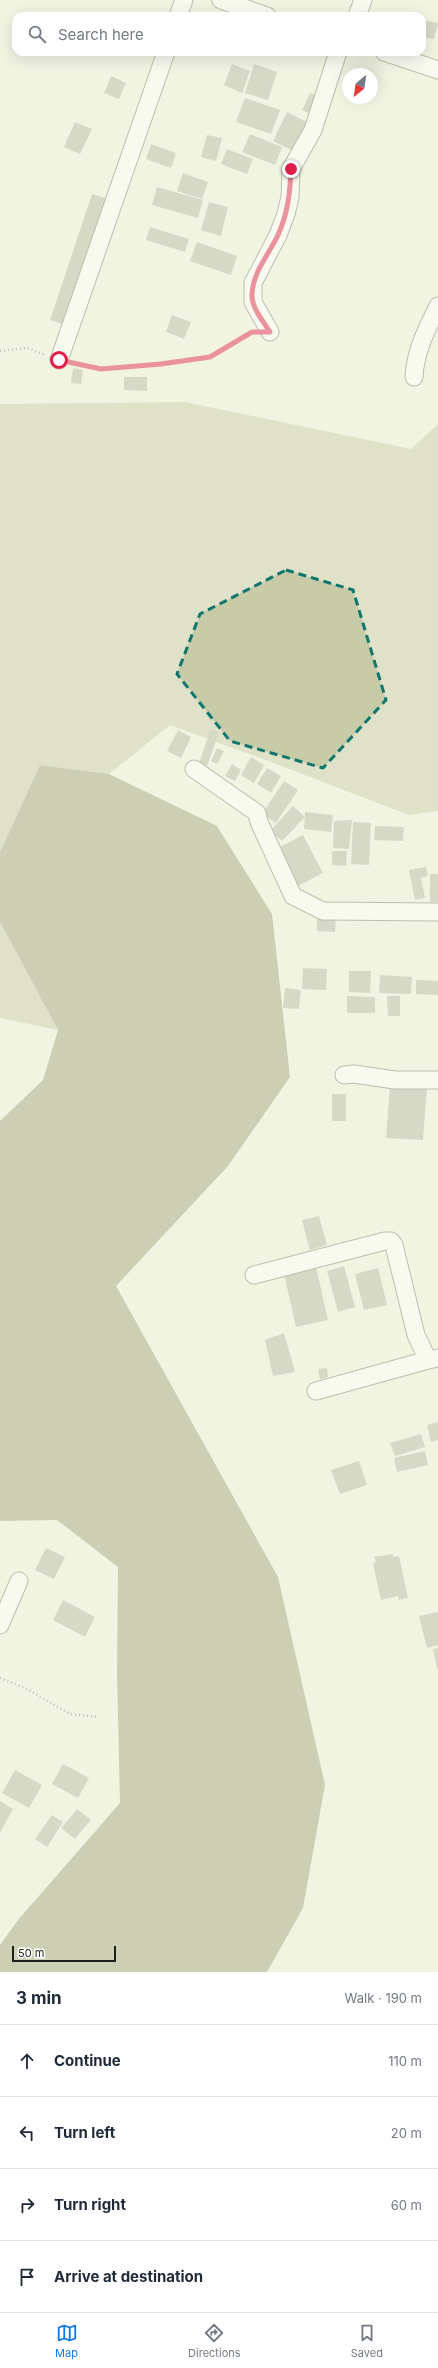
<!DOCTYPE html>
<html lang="en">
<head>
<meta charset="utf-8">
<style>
  body { margin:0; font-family:Inter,sans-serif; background:#f2f2f3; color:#1f2937 }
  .compass { position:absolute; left:342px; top:68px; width:36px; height:36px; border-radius:50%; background:#fff; box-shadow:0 4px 16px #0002; rotate:209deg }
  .scale { position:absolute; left:12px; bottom:10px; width:104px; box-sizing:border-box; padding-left:4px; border:2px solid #1e1f18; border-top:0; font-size:11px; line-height:14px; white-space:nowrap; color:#1e1f18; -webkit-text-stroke:3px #fff; paint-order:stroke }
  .stop { position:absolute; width:12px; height:12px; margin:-9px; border:3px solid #e11d48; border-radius:50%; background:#fff }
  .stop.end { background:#e11d48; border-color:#fff; box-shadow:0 1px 4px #0008 }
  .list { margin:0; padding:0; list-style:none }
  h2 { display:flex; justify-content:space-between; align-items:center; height:52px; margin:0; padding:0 16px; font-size:17px }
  h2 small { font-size:13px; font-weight:400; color:#747a83 }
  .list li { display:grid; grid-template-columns:26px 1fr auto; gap:12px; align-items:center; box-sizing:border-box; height:72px; padding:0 16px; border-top:1px solid #e0e1e3 }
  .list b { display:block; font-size:15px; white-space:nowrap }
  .list em { font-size:13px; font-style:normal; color:#747a83 }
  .icon { flex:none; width:22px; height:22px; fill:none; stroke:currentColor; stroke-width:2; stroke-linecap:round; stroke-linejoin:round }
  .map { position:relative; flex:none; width:438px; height:1972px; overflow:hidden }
  .search { position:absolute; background:#fff; box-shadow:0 4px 16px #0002; left:12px; right:12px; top:12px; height:44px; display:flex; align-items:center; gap:10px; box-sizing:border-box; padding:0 14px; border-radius:12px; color:#747a83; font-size:15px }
  .sheet { height:340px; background:#fff }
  nav { display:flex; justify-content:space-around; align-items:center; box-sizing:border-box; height:56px; border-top:1px solid #e0e1e3; background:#fff; font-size:11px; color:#747a83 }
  nav a { display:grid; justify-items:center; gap:2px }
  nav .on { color:#1179e1 }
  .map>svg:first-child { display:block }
  .green { fill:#c7cba8 }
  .water { fill:#9fa27d }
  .building { fill:#b6b8a6 }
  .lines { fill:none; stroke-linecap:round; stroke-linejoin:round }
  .minor-casing { stroke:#7b7d6d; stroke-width:19 }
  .path { stroke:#7e7f73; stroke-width:2.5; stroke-dasharray:1 3; stroke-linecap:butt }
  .minor { stroke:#fff; stroke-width:17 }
  .route { stroke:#e11d48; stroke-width:5 }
  .marked { fill:none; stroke:#0f766e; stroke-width:3; stroke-dasharray:8 5; stroke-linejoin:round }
</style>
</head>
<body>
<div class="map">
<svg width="438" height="1972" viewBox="0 0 438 1972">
  <rect width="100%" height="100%" fill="#f2f4e2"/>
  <path class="green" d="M185,402l226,47 27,-25v387l-29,4 -138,-53 -101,-37 -61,49 -69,-9 -40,87v-448z
    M0,922l58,108 -58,-12z"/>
  <path class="water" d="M40,765l69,9 108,52 55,88 18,163 -62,89 -112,120 162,291 47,208 -22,123 -36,64h-267v-27l18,-25 102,-117 -3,-130 1,-106 -61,-47 -57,1v-400l43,-41 15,-50 -58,-108v-70z"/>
  <path class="building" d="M422,20l16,3 -4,16 -12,-2z
    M232,64l18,7 -8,22 -18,-8z
    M254,64l23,8 -9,28 -23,-7z
    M111,76l15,7 -7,16 -15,-6z
    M310,93l12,5 -8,17 -12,-5z
    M245,98l35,12 -9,24 -35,-12z
    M287,112l22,11 -14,29 -22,-11z
    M75,122l17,7 -12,25 -16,-7z
    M250,134l32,13 -7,18 -33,-13z
    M207,135l15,3 -6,23 -15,-4z
    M151,144l25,9 -5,15 -25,-9z
    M227,149l26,10 -6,15 -26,-10z
    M183,173l25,9 -6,17 -25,-8z
    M157,187l46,13 -5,18 -46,-13z
    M92,194l16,5 -42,126 -16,-5z
    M209,202l19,5 -7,29 -20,-6z
    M150,227l39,12 -4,13 -39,-12z
    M197,242l40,14 -6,19 -41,-14z
    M172,315l19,7 -7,17 -18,-7z
    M73,368l10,2 -2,14 -10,-1z
    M124,377h23v14l-23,-1z
    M211,729l8,3 -13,37 -8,-3z
    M178,730l13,7 -10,21 -14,-7z
    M217,748l7,3 -7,13 -6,-3z
    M251,757l13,8 -10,18 -13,-8z
    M232,764l9,6 -6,11 -10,-5z
    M267,768l14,8 -10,17 -14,-9z
    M284,781l14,9 -22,33 -14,-9z
    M293,806l12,11 -23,24 -12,-10z
    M305,812l28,3 -2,17 -27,-3z
    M352,820l-3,29 -16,-1 1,-27z
    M353,822l18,1 -2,42 -18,-1z
    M375,826l29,1 -1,14 -29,-1z
    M303,835l20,38 -25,13 -20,-38z
    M332,851h15l-1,15 -14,-1z
    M426,867l2,9 -7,2 4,20 -10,2 -6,-30z
    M430,874h8v28h-8z
    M317,916l19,2 -1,14 -18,-1z
    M303,968l24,1 -1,21 -24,-1z
    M349,971h22l-1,22 -21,-1z
    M380,975l32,2 -1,17 -32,-1z
    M416,980l22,1v14l-22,-1z
    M285,988l16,2 -2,19 -16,-1z
    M347,996l28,1v16h-28z
    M387,996h13v20h-12z
    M390,1086l37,2 -4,52 -37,-2z
    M332,1094h14v27h-14z
    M319,1216l8,29 -17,5 -8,-30z
    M344,1266l11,41 -17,5 -11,-41z
    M316,1267l12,53 -32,7 -12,-53z
    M378,1268l9,37 -23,5 -9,-36z
    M284,1333l11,39 -22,4 -8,-36z
    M327,1368l1,9 -8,2 -2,-10z
    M438,1422v18l-7,2 -4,-17z
    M421,1434l4,13 -30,9 -5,-13z
    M425,1451l3,14 -31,7 -3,-14z
    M359,1461l8,24 -27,9 -9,-24z
    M46,1548l19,9 -11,22 -19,-9z
    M393,1554v3l6,-1 9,42 -9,2 -1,-4 -17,4 -8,-36 3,-2 -2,-5z
    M63,1600l32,17 -10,20 -32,-17z
    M438,1612v33l-11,3 -8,-32z
    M438,1648v20h-1l-4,-19z
    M63,1764l26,14 -11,20 -26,-14z
    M15,1770l27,15 -13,23 -27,-15z
    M0,1801l13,8 -13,24z
    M77,1809l14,11 -16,19 -14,-11z
    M52,1815l11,7 -16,25 -12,-8z"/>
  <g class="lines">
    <defs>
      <path id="minor" d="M221,0l46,16
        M178,16l6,-16
        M357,16l6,-16
        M384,52l54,18
        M270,332l-17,-30v-19l25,-48 8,-21 4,-17 1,-28 22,-39 25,-78
        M59,360l107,-308
        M414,377c1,-25 13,-49 24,-71
        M194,769l63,44 2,9 34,74 30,15 115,1
        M344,1075l10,-1 41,6h43
        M254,1275l131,-34h6l3,4 22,90 12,25 10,-2
        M316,1391l112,-31
        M0,1625l19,-44"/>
    </defs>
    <use href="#minor" class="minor-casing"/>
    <path class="path" d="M0,351l27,-3 19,7
      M74,363l27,6 109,-12 42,-25
      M0,1678l27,11 43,25 29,3"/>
    <use href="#minor" class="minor"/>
  </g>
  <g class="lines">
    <path class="route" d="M59,360l42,9 60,-5 49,-7 42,-25h18c-7,-11 -19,-25 -18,-38 1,-22 17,-40 26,-59 10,-22 12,-42 13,-66"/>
  </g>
  <path d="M0 0H438V1972H0ZM286,570l67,20 33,110 -63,68 -93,-27 -53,-67 23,-60z" fill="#f2f4e2" fill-opacity=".55" fill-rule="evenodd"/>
  <path class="marked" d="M286,570l67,20 33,110 -63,68 -93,-27 -53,-67 23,-60z"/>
</svg>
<svg class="compass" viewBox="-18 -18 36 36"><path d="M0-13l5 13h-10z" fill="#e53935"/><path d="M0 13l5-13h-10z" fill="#747a83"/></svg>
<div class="scale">50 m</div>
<div class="stop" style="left:59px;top:360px"></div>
<div class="stop end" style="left:291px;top:169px"></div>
<div class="search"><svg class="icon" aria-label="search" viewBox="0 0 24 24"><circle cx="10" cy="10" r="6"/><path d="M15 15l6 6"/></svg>Search here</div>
</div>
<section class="sheet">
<h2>3 min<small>Walk · 190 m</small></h2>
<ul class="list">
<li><svg class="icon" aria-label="ahead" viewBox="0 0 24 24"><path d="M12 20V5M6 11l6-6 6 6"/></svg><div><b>Continue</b></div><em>110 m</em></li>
<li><svg class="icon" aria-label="left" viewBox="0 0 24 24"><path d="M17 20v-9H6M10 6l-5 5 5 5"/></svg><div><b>Turn left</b></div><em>20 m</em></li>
<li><svg class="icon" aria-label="right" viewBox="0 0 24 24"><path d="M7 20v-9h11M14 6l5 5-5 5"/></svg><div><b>Turn right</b></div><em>60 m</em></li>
<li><svg class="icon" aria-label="arrive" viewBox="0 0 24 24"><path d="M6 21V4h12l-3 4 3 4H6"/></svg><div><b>Arrive at destination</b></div></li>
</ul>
</section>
<nav>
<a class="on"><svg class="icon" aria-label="map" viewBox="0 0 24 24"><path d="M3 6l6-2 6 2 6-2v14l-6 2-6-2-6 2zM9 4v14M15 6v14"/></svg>Map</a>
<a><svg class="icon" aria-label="directions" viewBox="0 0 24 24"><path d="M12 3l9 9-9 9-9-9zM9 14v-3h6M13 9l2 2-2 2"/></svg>Directions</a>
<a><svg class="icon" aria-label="saved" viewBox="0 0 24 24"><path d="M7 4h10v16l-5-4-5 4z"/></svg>Saved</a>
</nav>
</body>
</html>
